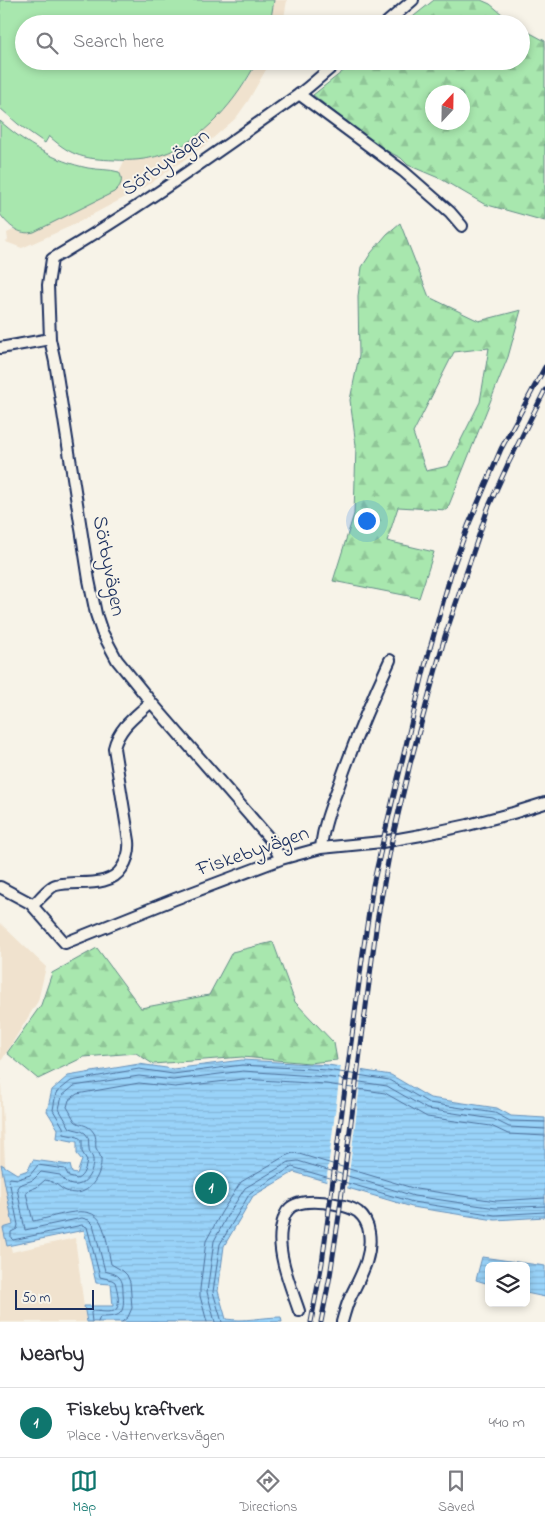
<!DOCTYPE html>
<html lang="en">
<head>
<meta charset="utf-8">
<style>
  body { margin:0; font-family:"Indie Flower",sans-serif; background:#f2f2f3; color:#2b2b33 }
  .controls { position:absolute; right:15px; bottom:15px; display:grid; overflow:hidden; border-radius:8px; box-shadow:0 2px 8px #0003 }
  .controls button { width:45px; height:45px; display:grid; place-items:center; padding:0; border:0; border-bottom:1px solid #e1e1e2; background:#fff; color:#2b2b33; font:25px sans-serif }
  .compass { position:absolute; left:425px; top:85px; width:45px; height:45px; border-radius:50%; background:#fff; box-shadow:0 2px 8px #0003; rotate:22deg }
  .scale { position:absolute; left:15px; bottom:12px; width:79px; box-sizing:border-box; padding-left:5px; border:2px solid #1b2f5e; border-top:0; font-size:14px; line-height:18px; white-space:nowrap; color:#1b2f5e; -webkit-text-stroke:4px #f7f3e8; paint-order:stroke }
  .you { position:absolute; left:366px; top:520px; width:18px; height:18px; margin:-12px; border:4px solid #fff; border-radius:50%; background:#1a73e8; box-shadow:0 0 0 8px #1a73e833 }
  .badge { display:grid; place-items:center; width:32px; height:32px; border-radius:50%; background:#0f766e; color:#fff; font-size:16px; font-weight:700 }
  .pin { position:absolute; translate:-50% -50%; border:2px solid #fff; box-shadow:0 1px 5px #0006 }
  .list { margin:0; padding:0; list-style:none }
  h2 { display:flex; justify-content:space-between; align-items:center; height:65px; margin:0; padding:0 20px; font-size:21px }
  h2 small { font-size:16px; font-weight:400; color:#7c7c81 }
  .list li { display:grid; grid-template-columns:32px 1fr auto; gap:15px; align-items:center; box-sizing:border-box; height:70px; padding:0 20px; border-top:1px solid #e1e1e2 }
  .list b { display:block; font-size:19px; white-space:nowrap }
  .list p { margin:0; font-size:16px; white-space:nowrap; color:#7c7c81 }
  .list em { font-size:16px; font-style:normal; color:#7c7c81 }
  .icon { flex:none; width:28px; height:28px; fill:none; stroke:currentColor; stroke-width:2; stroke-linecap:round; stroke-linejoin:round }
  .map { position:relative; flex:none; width:545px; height:1322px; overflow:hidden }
  .search { position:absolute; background:#fff; box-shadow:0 2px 8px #0003; left:15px; right:15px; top:15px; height:55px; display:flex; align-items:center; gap:12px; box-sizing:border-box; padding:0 18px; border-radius:28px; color:#7c7c81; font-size:19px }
  .sheet { height:135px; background:#fff }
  nav { display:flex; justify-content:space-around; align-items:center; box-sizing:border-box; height:70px; border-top:1px solid #e1e1e2; background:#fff; font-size:14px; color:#7c7c81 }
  nav a { display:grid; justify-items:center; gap:2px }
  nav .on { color:#0f766e }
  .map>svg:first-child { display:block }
  .built { fill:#f0e2ce }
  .green { fill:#a8e7ae; stroke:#628b86 }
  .forest { fill:url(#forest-firs); stroke:#628b86; fill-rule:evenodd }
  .water { fill:url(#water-rules); stroke:#6791bb }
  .pier { fill:#f7f3e8 }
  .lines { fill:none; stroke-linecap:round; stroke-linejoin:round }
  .shore { stroke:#4d719c; stroke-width:1 }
  .street-casing { stroke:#1b2f5e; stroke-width:14 }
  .street { stroke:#f7f3e8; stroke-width:10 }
  .rail-casing { stroke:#1b2f5e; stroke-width:5 }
  .rail { stroke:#f7f3e8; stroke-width:3; stroke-dasharray:9; stroke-linecap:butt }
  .labels { text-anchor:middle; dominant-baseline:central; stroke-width:4; stroke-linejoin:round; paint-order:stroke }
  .street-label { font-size:21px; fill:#1b2f5e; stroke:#f7f3e8 }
</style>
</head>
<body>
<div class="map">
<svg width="545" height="1322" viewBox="0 0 545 1322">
  <defs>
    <pattern id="forest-firs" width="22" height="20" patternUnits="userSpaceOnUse" patternTransform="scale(1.25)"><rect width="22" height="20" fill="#a8e7ae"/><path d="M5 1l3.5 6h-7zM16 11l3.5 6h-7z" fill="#90c698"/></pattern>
    <pattern id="water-rules" width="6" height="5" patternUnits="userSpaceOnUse" patternTransform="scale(1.25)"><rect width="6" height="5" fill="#99d3f9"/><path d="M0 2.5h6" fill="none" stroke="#83b5d8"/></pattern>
  </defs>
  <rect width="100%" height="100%" fill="#f7f3e8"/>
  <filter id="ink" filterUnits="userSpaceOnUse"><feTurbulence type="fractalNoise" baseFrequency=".02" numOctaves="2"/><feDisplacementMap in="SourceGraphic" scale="10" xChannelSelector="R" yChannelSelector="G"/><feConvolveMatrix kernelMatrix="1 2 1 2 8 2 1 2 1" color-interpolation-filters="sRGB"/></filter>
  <g filter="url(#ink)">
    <path class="built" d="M274,0h13l-4,24h-13z
      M257,61h14l-23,40 -12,17 -32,28 -56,39 -77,41 -49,22 -16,-6 2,-2 -1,-7 8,-4 7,4h7l92,-57 -2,-4 5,-11 20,-2 16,-4 16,-6 12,-8 17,-12 19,-18 25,-33z
      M0,923l46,44 -8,34 -38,62z
      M0,1065l5,98 7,61 -6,4 6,24 63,-14 11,84h-86z"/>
    <path class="green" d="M0,0h274l-4,24h-246v37h233c-19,38 -54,81 -96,94 -15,5 -31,6 -46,5 -30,-1 -43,-3 -66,-24l-4,7 -27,-19 -18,-16z
      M0,121c26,23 54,40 88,47 11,2 21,1 31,4 5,8 2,14 -5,20l-80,40c-15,4 -26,-7 -34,-18z"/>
    <path class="forest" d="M434,0h47l9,4 24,20h-110z
      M521,28l24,13v180l-61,-17 -43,-25 -33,-14 -7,-7 -24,-12 -64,-51 43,-34h165zM432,92h30v30h-30z
      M400,223l29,74 50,24 42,-11 -13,47 -61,153 -49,-3 -11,34 47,11 -15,46 -86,-17 21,-67 2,-69 -6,-45 9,-44 -1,-60 4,-29 9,-14 16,-19zM489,348l-9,54 -32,64 -22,5 -13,-38 41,-81z
      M273,942l22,60 39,41 3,17 -28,3 -67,-6 -89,7 -17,-11 -52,4 -46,22 -31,-26 34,-48 11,-32 45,-25 44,60 68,-13 23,-43z"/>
    <path class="water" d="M242,1060l86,5 63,10 39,23 67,10 14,8 34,2v99l-50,3 -83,-13 -118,-35 -41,24 -29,50 -6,45 8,28c19,3 36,-2 55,-2l1,5h-195l-3,-16h29l-2,-22 -15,-1 -12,-53 -77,16 -4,-18 10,-3 -12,-61 16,10 11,-4 5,-10 37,5 2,8 5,1 5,-14 -5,-6v-12l-20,-4 1,-9 -11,-18 5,-21 16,-14 71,-12 34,5z
      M482,1257l63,9v31l-19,-4v-27h-37v18l-13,-4z"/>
    <path class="pier" d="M341,1065l21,3 -15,122 -21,-6z"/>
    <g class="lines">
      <path class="shore" d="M92,1322l-1,-9 1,-2c6,0 16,2 22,0 8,-3 3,-22 1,-29l-3,-2 -12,-3 -13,-50 -5,-2 -69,15 -2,-2v-6l6,-3 1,-4 -9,-45 1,-2 8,1 12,-4 8,-10 27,4 4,8 8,2c7,-3 9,-12 10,-19l-5,-8v-12l-4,-3 -14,-3 -1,-7 -10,-17 3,-17 15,-12 68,-12 34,5 69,-9 85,5 62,10 40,23 66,10 15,8 35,1
        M98,1322l2,-5c21,0 25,-2 23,-25 0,-5 0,-11 -4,-15 -4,-4 -9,-4 -14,-6l-12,-47 -4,-4 -7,-2 -57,12 -8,-42 2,-3 14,-5 8,-8 19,3c12,20 31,8 33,-12 1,-7 -4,-9 -4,-15 -1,-6 1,-10 -4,-15 -4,-3 -10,-3 -15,-5l-11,-19 3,-13 12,-10 65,-10 34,4 70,-9 84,6 60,9 40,23 66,10 16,8 36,2
        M122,1322l6,-5 4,-9 -2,-26 -3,-7 -4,-4 -12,-7c-3,-13 -4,-29 -10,-41 -10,-23 -50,-4 -68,-2l-7,-28 1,-2 10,-4 8,-7c15,2 15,13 31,13 15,0 26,-20 25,-34 -1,-5 -3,-7 -5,-11 -1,-5 1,-10 -2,-15 -6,-10 -14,-7 -19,-12 -3,-4 -5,-10 -8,-14l2,-7 8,-6 62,-11 36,4 68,-8 83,5 59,9 42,24 64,9 17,8 37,2
        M207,1322l-7,-26v-7l6,-48 15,-28 20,-31 44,-26 8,-3 6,1 117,35 80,12 49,-3
        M215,1322l-8,-30 7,-51 13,-25 18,-28 44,-26 9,-1 116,35 82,12 49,-2
        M222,1322l-9,-30 7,-48 30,-51 42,-26 121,35 82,13 50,-3"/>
      <defs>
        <path id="street" d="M385,24l28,-24
          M299,94l104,77 47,41 12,14
          M50,339l-2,-54 4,-26c85,-49 165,-107 246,-164 14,-10 27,-23 41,-34
          M0,348l50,-9 5,23 34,218 7,34 6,18 15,28 34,42 118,136 12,21
          M321,848c2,-22 10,-42 18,-63 15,-43 32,-84 51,-125
          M0,887l30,16 35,40 110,-44 106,-40 40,-11 61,-6 39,-7 47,-10 45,-12 32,-10
          M33,905c5,-4 17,-19 23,-20 22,-5 53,4 66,-17 6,-9 8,-17 7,-27l-15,-93c5,-21 22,-32 37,-46
          M299,1311c-8,-24 -22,-56 -18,-81 1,-6 3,-17 8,-21 12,-13 57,-6 69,3 6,5 10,13 11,20 4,26 -10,46 -20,68 -3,7 -5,15 -7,22"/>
      </defs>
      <use href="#street" class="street-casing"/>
      <use href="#street" class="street"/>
      <defs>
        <path id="rail" d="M311,1322l11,-59 41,-311 10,-67 12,-53 40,-166 27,-96 16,-44 33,-77 44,-82
          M321,1322l9,-46 9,-61 38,-294 15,-81 18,-76 35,-128 43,-128 20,-44 37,-74"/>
      </defs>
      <use href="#rail" class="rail-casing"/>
      <use href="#rail" class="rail"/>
    </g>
  </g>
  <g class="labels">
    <g class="street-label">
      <text transform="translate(166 163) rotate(-35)">Sörbyvägen</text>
      <text transform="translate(108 566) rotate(79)">Sörbyvägen</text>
      <text transform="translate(253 852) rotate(-19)">Fiskebyvägen</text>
    </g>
  </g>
</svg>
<div class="controls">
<button><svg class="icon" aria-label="layers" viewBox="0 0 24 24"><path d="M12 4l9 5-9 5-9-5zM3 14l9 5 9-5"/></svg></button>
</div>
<svg class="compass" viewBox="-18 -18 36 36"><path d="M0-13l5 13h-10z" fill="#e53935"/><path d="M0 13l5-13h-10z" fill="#7c7c81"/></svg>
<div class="scale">50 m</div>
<div class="you"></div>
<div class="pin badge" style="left:211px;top:1188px">1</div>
<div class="search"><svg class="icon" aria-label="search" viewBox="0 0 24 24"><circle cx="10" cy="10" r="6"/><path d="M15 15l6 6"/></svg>Search here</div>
</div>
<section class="sheet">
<h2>Nearby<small></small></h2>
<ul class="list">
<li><span class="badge">1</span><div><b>Fiskeby kraftverk</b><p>Place · Vattenverksvägen</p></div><em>440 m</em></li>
</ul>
</section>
<nav>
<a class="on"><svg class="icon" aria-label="map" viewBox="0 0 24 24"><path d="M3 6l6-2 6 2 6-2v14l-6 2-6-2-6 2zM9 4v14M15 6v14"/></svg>Map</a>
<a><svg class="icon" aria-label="directions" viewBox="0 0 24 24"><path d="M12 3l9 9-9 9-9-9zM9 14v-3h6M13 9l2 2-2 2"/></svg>Directions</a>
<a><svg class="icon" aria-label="saved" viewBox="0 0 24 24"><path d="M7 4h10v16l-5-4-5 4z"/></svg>Saved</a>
</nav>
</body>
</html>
